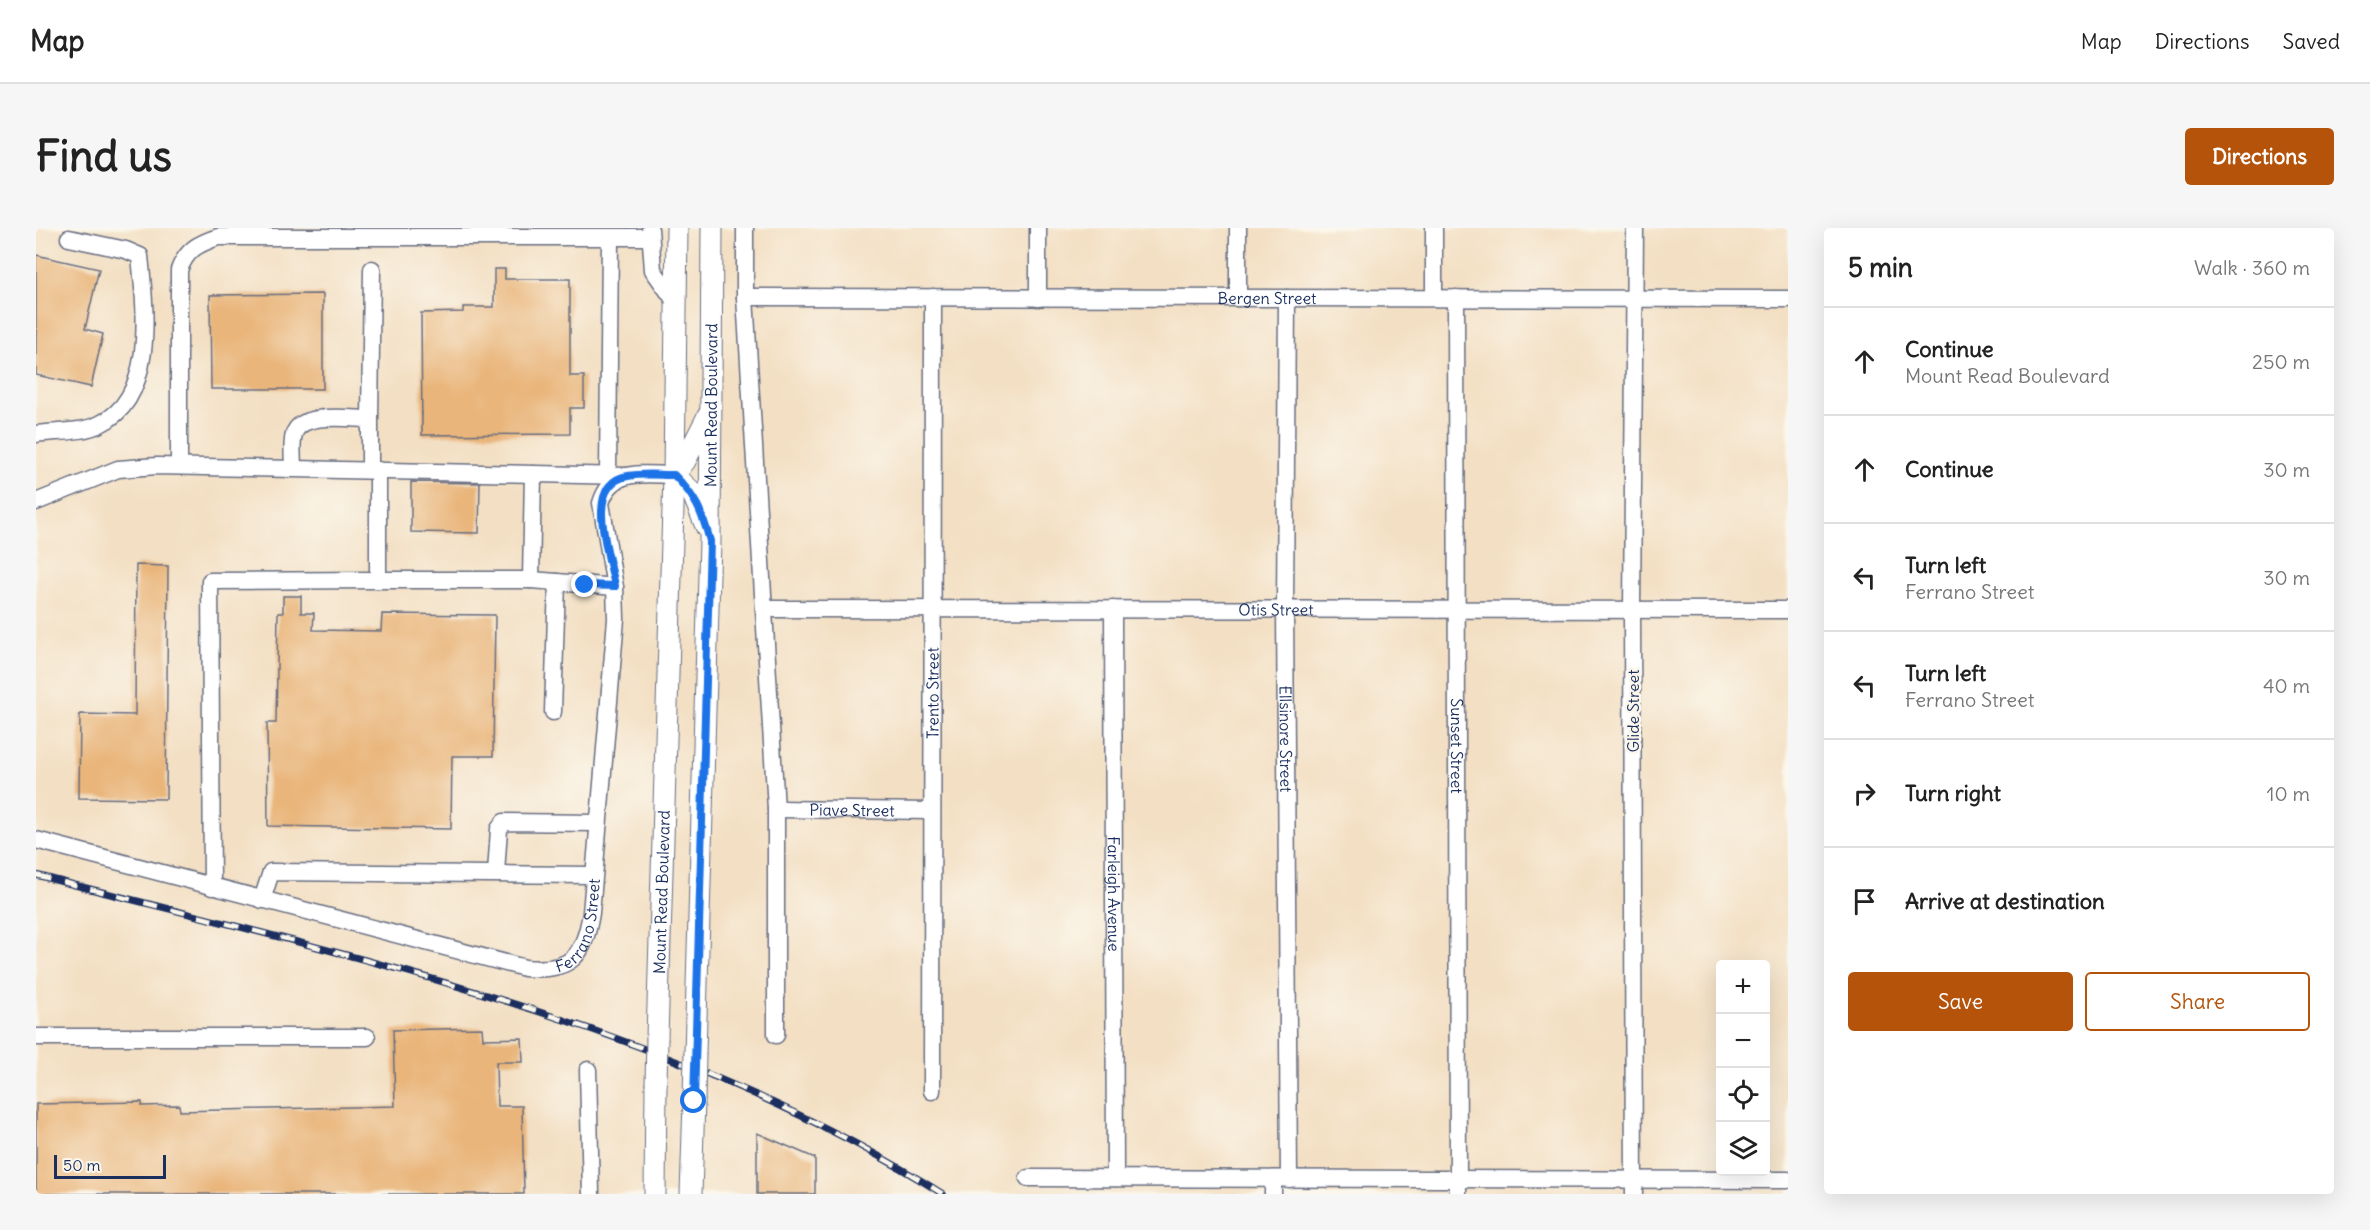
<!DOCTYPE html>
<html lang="en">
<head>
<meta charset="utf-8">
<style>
  body { margin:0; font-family:Delius,sans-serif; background:#f6f6f6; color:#222 }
  .controls { position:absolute; right:18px; bottom:18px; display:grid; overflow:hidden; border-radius:6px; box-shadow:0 6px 24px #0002 }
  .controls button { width:54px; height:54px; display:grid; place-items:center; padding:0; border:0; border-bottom:2px solid #e0e0e0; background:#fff; color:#222; font:30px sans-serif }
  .scale { position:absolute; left:18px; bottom:15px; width:112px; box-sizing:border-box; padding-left:6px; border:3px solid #1b2f5e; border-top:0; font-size:16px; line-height:21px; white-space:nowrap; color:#1b2f5e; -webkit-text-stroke:4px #fbf7ec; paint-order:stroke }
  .stop { position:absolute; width:18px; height:18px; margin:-14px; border:4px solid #1a73e8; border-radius:50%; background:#fff }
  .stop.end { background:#1a73e8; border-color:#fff; box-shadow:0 2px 6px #0008 }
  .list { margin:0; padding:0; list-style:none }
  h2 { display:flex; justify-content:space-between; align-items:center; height:78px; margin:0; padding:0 24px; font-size:26px }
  h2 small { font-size:20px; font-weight:400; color:#767676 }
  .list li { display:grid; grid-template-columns:39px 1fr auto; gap:18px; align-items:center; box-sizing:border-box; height:108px; padding:0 24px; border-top:2px solid #e0e0e0 }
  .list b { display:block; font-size:22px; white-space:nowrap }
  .list p { margin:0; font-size:20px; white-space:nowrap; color:#767676 }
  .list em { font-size:20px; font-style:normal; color:#767676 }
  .actions { display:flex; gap:12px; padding:18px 24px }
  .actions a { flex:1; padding:14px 0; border:2px solid #b45309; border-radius:6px; text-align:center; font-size:21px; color:#b45309 }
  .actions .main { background:#b45309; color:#fff }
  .icon { flex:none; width:33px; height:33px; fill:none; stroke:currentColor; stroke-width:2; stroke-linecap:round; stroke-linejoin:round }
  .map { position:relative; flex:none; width:1752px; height:966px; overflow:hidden; border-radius:6px }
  header { display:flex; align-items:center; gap:36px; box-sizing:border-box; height:84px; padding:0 30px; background:#fff; border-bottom:2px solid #e0e0e0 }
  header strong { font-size:28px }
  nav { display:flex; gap:33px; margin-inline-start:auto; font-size:21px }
  .intro { display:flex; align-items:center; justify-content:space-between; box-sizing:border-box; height:144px; padding:0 36px }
  h1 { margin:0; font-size:42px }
  .button { padding:15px 27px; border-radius:6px; background:#b45309; color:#fff; font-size:21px; font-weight:700 }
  main { display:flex; gap:36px; padding:0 36px }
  aside { flex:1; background:#fff; border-radius:6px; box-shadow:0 6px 24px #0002 }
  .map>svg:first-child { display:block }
  .building { fill:#e9b57a }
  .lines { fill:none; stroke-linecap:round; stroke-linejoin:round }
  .minor-casing { stroke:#676d81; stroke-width:19 }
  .major-casing { stroke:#676d81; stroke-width:23 }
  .minor { stroke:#fff; stroke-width:16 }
  .major { stroke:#fff; stroke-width:21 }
  .rail-casing { stroke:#1b2f5e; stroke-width:7 }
  .rail { stroke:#fbf7ec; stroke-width:4.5; stroke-dasharray:14; stroke-linecap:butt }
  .major-bridge-casing { stroke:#676d81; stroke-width:23; stroke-linecap:butt }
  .major-bridge { stroke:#fff; stroke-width:21 }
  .route { stroke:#1a73e8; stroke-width:8 }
  .labels { text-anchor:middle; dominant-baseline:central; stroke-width:5; stroke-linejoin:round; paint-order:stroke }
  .street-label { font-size:16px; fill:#1b2f5e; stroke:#fbf7ec }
</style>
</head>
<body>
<header>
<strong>Map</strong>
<nav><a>Map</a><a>Directions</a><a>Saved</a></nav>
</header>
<div class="intro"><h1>Find us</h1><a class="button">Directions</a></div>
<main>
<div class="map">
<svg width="1752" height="966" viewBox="0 0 1752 966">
  <rect width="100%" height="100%" fill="#fbf7ec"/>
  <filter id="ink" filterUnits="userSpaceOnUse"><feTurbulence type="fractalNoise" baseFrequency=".0167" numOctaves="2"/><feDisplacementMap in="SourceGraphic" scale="12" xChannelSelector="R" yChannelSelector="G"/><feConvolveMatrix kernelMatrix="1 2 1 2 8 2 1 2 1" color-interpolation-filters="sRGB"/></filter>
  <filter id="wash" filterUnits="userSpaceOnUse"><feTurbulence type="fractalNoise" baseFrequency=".008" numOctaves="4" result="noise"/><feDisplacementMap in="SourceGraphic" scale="24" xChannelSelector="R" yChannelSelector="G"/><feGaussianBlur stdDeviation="1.35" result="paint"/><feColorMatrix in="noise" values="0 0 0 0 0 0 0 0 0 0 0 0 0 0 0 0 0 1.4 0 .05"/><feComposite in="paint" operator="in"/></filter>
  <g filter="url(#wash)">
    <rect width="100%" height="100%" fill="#f3dfc3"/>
    <g id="blocks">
      <path class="building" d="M0,27l63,14 -14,60 18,5 -12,53 -55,-12z
        M458,41h11v10h65v97h14v32h-14v26l-148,1 -1,-122 42,-1v-5h31z
        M287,66v95h-112l-1,-94z
        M375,254l69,1 -1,50 -68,-1z
        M100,337l32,1 -2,233 -87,-1 1,-84 55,1z
        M247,368h18v17h13l-1,17 68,1 1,-17 113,1 -2,141h-41l-1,73 -183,-3 -1,-103h9l2,-110h5z
        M446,800l1,11 39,-1 1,24h-27l1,44h25l2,88h-488v-90l106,-2v4l37,-1 1,6 215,-5 -2,-76z
        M721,905l58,25v36h-58z"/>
    </g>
  </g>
  <g filter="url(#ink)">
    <use href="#blocks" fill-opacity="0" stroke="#676d81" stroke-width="1.5"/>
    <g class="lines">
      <defs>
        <g id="minor">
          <path d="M709,0v69l31,512v226"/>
          <path d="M1202,0v70"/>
          <path d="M1398,0v70"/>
          <path d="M614,1l3,41 24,34"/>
          <path id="s1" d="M709,69l1043,2"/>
          <path d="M1002,70v-70"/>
          <path id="s2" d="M1251,70l-2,312 4,569"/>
          <path id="s3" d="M1420,70l2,896"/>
          <path d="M334,191l2,-150"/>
          <path d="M0,206c19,-3 46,-1 64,-10 57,-27 45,-117 40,-168l-14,-6 -57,-12"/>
          <path d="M143,238v-196c8,-21 19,-26 39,-33h432"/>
          <path d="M257,240c0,-10 -2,-24 1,-34 7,-23 57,-15 76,-15v51"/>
          <path d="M342,242v110h153l2,-106"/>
          <path d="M572,247l2,-238"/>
          <path d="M0,274l82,-33 39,-3 469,10"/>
          <path d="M495,352l26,2 -4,130"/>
          <path d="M521,354l58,5"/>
          <path id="s4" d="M728,381l1024,1"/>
          <path id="s5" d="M1077,381l2,569"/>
          <path id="s6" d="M740,581l154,2"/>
          <path id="s7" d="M0,612l489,128c46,4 59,-11 66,-55l25,-294 -1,-32 -14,-84c11,-36 42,-28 73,-28"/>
          <path d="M460,645l3,-44 5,-7 93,1"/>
          <path d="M176,659l-2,-306 168,-1"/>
          <path d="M226,672l9,-28 322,3"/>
          <path d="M0,809h331"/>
          <path d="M552,842l3,124"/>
          <path id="s8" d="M896,863l1,-794"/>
          <path d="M992,950l760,2"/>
          <path d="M1237,966v-15"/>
          <path d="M1598,966l-2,-584 3,-382"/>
        </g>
        <g id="major">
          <path d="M638,247l18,17 14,34"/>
          <path d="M638,247l11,-14 23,-45"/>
          <path id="s9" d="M621,810l17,-563 3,-247"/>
          <path id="s10" d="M659,825l15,-512 2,-313"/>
          <path d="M619,966l1,-109"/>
          <path d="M655,966l3,-93"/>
        </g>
      </defs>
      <use href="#minor" class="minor-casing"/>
      <use href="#major" class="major-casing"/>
      <use href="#minor" class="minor"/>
      <use href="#major" class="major"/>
      <defs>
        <path id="rail" d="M0,647c310,81 631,146 907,319"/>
      </defs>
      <use href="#rail" class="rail-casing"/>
      <use href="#rail" class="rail"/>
      <defs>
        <path id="major-bridge" d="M620,857l1,-47
          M658,873l1,-48"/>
      </defs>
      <use href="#major-bridge" class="major-bridge-casing"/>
      <use href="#major-bridge" class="major-bridge"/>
    </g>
  </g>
  <g class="lines" filter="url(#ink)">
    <path class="route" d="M549,357l30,1c-5,-29 -33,-103 13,-110 15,-3 31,-1 46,-1 22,22 28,37 36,66l-16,560"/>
  </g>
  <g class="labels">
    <g class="street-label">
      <text stroke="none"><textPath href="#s1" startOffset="522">Bergen Street</textPath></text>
      <text stroke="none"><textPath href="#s10" startOffset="648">Mount Read Boulevard</textPath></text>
      <text stroke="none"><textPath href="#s4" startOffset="512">Otis Street</textPath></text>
      <text stroke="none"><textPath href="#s8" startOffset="398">Trento Street</textPath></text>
      <text transform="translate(1597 483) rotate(-90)">Glide Street</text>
      <text stroke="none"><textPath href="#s2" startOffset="441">Ellsinore Street</textPath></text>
      <text stroke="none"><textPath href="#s3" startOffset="448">Sunset Street</textPath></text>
      <text stroke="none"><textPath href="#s6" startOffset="76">Piave Street</textPath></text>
      <text stroke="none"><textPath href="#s9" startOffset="146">Mount Read Boulevard</textPath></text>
      <text stroke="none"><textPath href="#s5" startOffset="285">Farleigh Avenue</textPath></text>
      <text stroke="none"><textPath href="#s7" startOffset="588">Ferrano Street</textPath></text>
    </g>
  </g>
</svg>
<div class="controls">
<button>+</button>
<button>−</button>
<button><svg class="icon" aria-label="locate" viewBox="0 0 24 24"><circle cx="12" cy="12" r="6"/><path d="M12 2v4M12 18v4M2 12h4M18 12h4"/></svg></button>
<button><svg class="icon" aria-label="layers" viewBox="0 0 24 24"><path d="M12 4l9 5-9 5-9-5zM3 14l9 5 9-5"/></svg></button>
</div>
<div class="scale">50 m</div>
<div class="stop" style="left:658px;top:873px"></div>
<div class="stop end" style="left:549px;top:357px"></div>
</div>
<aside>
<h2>5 min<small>Walk · 360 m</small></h2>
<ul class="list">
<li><svg class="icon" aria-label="ahead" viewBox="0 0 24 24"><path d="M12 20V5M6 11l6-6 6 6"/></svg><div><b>Continue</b><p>Mount Read Boulevard</p></div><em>250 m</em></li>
<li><svg class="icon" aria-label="ahead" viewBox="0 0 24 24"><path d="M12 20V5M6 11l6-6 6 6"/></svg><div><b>Continue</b></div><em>30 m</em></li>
<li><svg class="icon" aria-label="left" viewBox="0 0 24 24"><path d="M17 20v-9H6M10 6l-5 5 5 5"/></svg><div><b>Turn left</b><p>Ferrano Street</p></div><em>30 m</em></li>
<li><svg class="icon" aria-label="left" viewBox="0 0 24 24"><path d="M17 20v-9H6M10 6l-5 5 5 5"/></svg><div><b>Turn left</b><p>Ferrano Street</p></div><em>40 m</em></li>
<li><svg class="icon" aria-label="right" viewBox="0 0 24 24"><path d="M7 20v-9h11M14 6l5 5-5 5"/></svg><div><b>Turn right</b></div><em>10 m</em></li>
<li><svg class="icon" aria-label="arrive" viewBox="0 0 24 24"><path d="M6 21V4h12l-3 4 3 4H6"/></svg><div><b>Arrive at destination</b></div></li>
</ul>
<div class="actions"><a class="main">Save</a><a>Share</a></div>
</aside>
</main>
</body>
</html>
